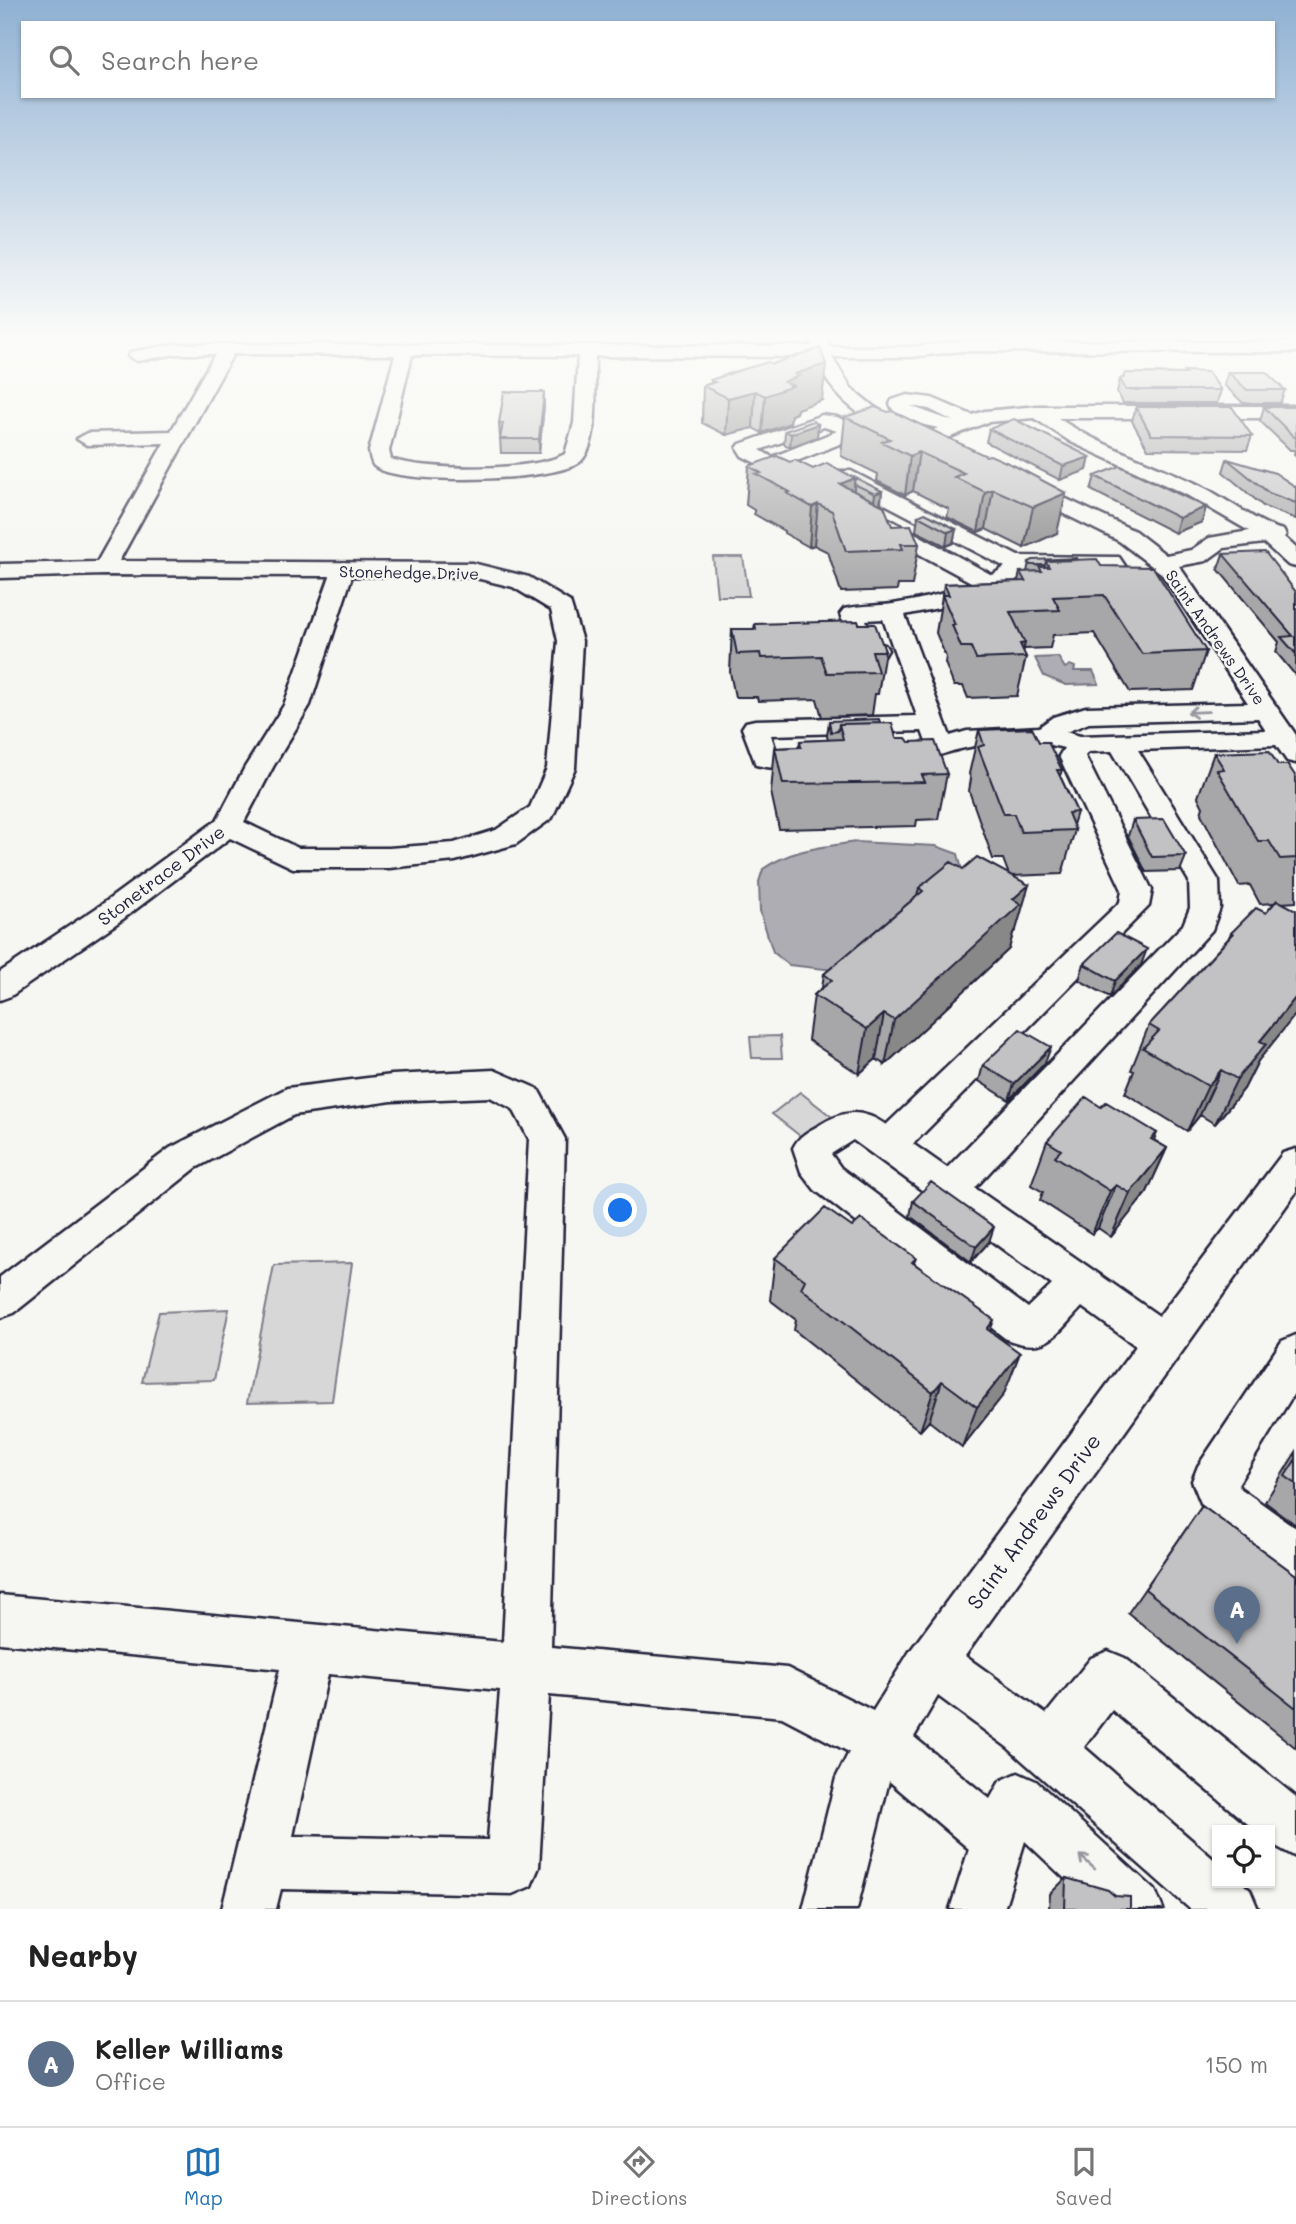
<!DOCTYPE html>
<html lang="en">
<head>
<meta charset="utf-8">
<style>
  body { margin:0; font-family:Mali,sans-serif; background:#f2f2f2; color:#222 }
  .controls { position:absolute; right:21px; bottom:21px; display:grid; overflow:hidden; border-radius:0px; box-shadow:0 2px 5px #0004 }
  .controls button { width:63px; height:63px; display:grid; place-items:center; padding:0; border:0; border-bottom:2px solid #e0e0e0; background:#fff; color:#222; font:35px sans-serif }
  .you { position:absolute; left:621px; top:1211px; width:24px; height:24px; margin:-18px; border:5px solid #fff; border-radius:50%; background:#1a73e8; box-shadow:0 0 0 10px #1a73e833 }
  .badge { display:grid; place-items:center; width:46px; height:46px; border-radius:50%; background:#1f6fb2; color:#fff; font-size:23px; font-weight:700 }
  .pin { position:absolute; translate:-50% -58px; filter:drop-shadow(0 2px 4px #0008) }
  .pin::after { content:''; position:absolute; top:37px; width:24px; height:21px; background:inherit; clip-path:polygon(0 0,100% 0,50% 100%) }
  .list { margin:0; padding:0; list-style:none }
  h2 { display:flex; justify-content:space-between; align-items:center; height:91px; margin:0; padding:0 28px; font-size:30px }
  h2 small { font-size:23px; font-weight:400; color:#767676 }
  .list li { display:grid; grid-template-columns:46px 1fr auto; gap:21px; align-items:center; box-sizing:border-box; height:126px; padding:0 28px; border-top:2px solid #e0e0e0 }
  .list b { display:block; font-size:26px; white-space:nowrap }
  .list p { margin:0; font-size:23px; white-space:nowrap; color:#767676 }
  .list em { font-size:23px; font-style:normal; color:#767676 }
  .icon { flex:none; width:38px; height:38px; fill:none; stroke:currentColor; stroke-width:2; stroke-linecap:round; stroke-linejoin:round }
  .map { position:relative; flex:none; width:1296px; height:1909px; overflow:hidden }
  .search { position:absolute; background:#fff; box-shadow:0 2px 5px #0004; left:21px; right:21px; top:21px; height:77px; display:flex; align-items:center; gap:18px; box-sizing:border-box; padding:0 24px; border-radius:0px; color:#767676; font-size:26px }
  .sheet { height:217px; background:#fff }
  nav { display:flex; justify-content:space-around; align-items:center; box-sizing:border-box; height:98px; border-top:2px solid #e0e0e0; background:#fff; font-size:19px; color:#767676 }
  nav a { display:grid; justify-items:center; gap:4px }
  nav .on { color:#1f6fb2 }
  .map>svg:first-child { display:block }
  .green { fill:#d7d7d7; stroke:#7c7c89; stroke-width:2 }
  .water { fill:#adadb3; stroke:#757583; stroke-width:2 }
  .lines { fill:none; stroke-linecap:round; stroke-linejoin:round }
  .minor-casing { stroke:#22223b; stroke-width:5 }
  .minor { fill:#f6f6f2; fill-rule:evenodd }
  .wall { fill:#a7a7a9; stroke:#22223b; stroke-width:2 }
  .shaded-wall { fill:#888889; stroke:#22223b; stroke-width:2 }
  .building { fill:#c2c2c4; stroke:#22223b; stroke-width:2 }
  .oneway { stroke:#9797a0 }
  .labels { text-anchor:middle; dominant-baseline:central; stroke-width:5; stroke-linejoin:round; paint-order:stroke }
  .far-street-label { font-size:16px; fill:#22223b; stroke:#f6f6f2 }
  .street-label { font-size:18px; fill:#22223b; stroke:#f6f6f2 }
  .near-street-label { font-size:21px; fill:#22223b; stroke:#f6f6f2 }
</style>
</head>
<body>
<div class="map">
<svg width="1296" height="1909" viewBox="0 0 1296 1909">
  <rect width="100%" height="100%" fill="#f6f6f2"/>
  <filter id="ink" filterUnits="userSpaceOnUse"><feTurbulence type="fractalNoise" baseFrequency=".0143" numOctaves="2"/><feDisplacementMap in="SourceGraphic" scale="14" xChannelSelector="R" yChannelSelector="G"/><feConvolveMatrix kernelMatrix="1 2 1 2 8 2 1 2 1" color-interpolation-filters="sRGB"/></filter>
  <g filter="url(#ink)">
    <path class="green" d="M713,557h30l6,39h-32z
      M780,1036l2,22h-30l-2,-21z
      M800,1092l32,25 -28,22 -32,-25z
      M352,1263l-20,138 -85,2 27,-138z
      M229,1309l-15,71 -72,2 17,-70z"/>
    <path class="water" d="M1058,657l7,11 5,-3 5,2 -1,4h19l6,13 -33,1 -22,-9 -9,-18z
      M856,842l80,4 22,8 7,28 -131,88 -45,-5 -16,-13 -13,-41 -1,-29 4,-13c29,-20 59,-22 93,-27z"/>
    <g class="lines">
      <defs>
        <path id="minor" d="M809,334h16l4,13h82l50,-6 335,1v10l-335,-1 -50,6h-79l19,31 22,18 32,20 -9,6 -14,-5 -95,38 19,13 -3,4 -7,2 -54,-28 -5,-8 3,-4 82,-29 15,2 16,8 15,-6c-25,-15 -42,-35 -53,-62l-220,-1c-1,27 6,85 -14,105 -21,21 -186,25 -207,5 -3,-3 -4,-10 -5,-15l26,-96 -162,-1 -114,207 353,2 57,14 41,25 12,39 -7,127 -23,50 -36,26 -61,17 -66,7h-96l-63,-30 -107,81 -112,77 -11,4v-28l101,-67 116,-85 28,-53 39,-62 46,-129 -226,-1 -104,3v-14l97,-2 67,-119 -77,2 -10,-6 10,-6 84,-2 44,-77h-39l-39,7 -9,-5 3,-4 45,-8 636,2zM412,355l166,1 -4,67 -9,31c-31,18 -139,17 -174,5l-2,-8zM824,427l13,4 -65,26 -12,-7zM352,576l120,1 41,10 38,23 7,31 -11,127 -17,39 -34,23 -42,13 -65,5h-91l-54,-26 29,-55 37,-62z
          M907,395l25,3 40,17 13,-4 53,-5h258v12h-238c45,30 97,45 145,69 24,12 57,38 80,43l3,5 -2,2 12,11v19l-8,-2 -24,-22 -40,5 -18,13 -27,5 117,169v28l-9,-2 -11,-16 -138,5 81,131 1,27 -8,22 -237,258 184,128 124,-163 13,-4v43l-331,464 81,58 45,-56 17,-7 17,7 171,139v60l-26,-14v-13h-15l-143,-120 -28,37 133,115v21h25l8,7 8,19h-68l-183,-162 -69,-51 -24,41 76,62 10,-18 18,-8 18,8 119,109 8,19h-66l-72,-68 -21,68h-54l19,-60 -80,-68 -32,128h-54l33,-131 13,-26 -67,-35 -233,-22 -10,172 -8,19 -19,8 -231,-5 -5,20h-54l58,-240 -280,-26v-48l503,47 26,-503 -16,-30 -23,-12 -98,4 -98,14 -98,53 -182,145 -14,5v-41l170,-129 117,-60 105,-13 102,-5 44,19 27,50 -14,508 236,21 86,43 37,-60 226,-305 -54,-39c-27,28 -34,48 -76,32l-191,-149 -14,-18 -8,-24c6,-12 14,-16 25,-22 25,-16 43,-18 68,-1l234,-223 2,-12 -63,-134 5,-8c-27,-7 -71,-6 -99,0 -18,3 -33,13 -52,9l-4,-6 4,-6 13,-3 -4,-11 -151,4 5,16 48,1 4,6 -4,6c-20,5 -48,6 -68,1l-14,-37 4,-6 9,-2 162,-4 -34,-97 -17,1 7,21 12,4 3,5 -3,5 -9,2 -23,-6 -13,-37 4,-5c16,-4 33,-3 49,-5 27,-4 54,-11 80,-21l-100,-54 -3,-5 3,-5h16l103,56 13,-8 -168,-88 -3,-4 3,-4h14l167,85 101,1 19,28 -3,5 -29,3 -8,-2 -3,-5 3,-5 13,-2 -6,-10 -76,3 -19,11 31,1 3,5 -3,5 -38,3 -13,-5 -28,11 -57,12 45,121 17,-5 72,-4 14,-10 33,-10 162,-4 -87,-130 -42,-32 -101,-50 -3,-4 3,-4h14l103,48 31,24 25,-5 18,-12 40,-7 -64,-37 -114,-52 -37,-24 -46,4 -55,22h-14l-3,-4 3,-4 19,-8c-16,-4 -42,-7 -48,-24l2,-4zM910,406l19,3 26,13zM1258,718l8,12 -186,6 -14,-4 23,-9zM1112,751l77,130 1,27 -7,17 -236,243 -34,-24 236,-238 3,-16 -67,-134 3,-4zM853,1140l199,145 -24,23 -187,-140 -10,-14zM328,1674l172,16 -12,150 -195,-4z
          M1296,1335v55l-58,94 2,4 56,40v51l-16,-7 -72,-52 -16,-39 6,-15 84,-125z"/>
      </defs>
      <use href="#minor" class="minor-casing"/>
      <use href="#minor" class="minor"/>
    </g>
    <path class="wall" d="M772,364l50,36 -25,9 -1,4 -5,2 -1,8 -28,10 -9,-5 -27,7 -24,-12 1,-37 8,-3v-3z
      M1184,371l37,19 -4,13h-94l-6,-11 3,-13 3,-1 2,-5 58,1z
      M1228,372l57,18 -5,13h-37l-19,-18z
      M544,406l-5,47h-38l-2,-30z
      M1136,407l116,29 -5,14 -99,-1 -16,-28z
      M1264,407h32v50l-2,-3 1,-4h-5l-30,-29z
      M845,417l141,39 71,77 -33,15 -38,-19 -8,3 -31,-15 2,-8 -36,-18 -8,4 -28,-14 1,-7 -37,-18z
      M818,424l-1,13 -27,10 -6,-3 1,-13z
      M989,429l101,28 -3,13 -27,10 -74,-38z
      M1227,459l69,28v32l-32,-12 -41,-35z
      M790,462l92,29 -1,13 11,22 27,18 -7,41h-14l-1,5 -56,2 -13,-40 -14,-7 -5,2 -25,-14v-2l-30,-17v-4l-8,-5 3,-39z
      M1095,476l111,31 -4,15 -27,11 -84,-43z
      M918,516l38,13 -3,14 -7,3 -30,-15z
      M1223,554l73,38v84l-20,-24 3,-10 -61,-73z
      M1078,560l23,6 105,85 -13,39 -63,2 -36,-59 -41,2 -3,13 -26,1 -1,3 3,5 -9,39 -49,2 -5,-12h-9l-9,-23 1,-6 -10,-24 8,-49 74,-3 2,-9h7l2,-10z
      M755,624h104l26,27 -7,43h-3l-3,21 -50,2 -5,-18 -59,2 -1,-4h-22l-5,-25 2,-43h22z
      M829,721l51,2 16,15 13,4 38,32 -9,45 -21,1 -1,6 -137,3 -8,-37 4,-44 24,-1 1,-6 28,-1 -1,-4z
      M979,730l60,12 23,28 -2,6 17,36 -4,13 2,5 -13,44 -50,2 4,54 -3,3 -4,16 -124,116 -9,-6 -17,15 -51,-34 6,-45 8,-7 2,-14 93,-78 2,-8 44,-19 46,6 -6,-16h-10l-24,-68 2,-12 -2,-5z
      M1214,753l64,12 18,12v125l-14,1 -24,158 -14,28 -29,35 -15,-9 -13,16 -62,-38 9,-22 -3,-1 18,-45 79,-86 3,-6 35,-20 8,-10 -14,1 -10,-19 -11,1 -38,-72 2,-7 -5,-10z
      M1133,820l53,36 -6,15 -34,1 -18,-36z
      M1084,964l57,1 -31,32 -31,-17z
      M1045,1063l-36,37 -30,-19 4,-16z
      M1101,1107l56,26 -3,7 13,8 -20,44 -36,45 -13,-9 -6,6 -52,-34 3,-8 -12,-7 16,-44z
      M913,1201l76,41 -18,20 -61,-46z
      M852,1227l64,31 -2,5 76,68 14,63 -42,53 -33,-26 -9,10 -126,-101 2,-10 -26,-20 5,-42z
      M1296,1452v73l-31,-23z
      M1202,1506l94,69v173l-168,-135z
      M1066,1878l49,18 15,13h-81l1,-15z"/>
    <path class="shaded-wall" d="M826,364l-4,36 -25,9 -1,4 -5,2 -1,8 -28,10 3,-37 30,-22z
      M755,391l-2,37 -27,7 2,-37z
      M544,392v14l-5,47v-14z
      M818,424l-1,13 -27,10 1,-13z
      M919,452l-6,39 -8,4 5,-39z
      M1090,457l-3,13 -27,10 3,-14z
      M855,478l-4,40 -11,-34z
      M993,489l-7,40 -8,3 7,-40z
      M882,491l-2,14 -7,3 2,-14z
      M1066,493l-9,40 -33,15 9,-41z
      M818,504l-4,41 -5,2 3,-40z
      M1206,507l-4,15 -27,11 4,-15z
      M956,529l-3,14 -7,3 2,-14z
      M1025,643l-3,14 -2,-13z
      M1029,885l-13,45 -3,3 -4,16 -124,116 9,-45 119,-121z
      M1147,949l-6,16 -31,32 5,-16z
      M1296,997v17l-38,47 -14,28 -29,35 22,-45 23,-38z
      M884,1014l-8,45 -17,15 8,-45z
      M1051,1047l-6,16 -36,37 5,-16z
      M1221,1070l-21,45 -13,16 21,-45z
      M1167,1148l-20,44 -36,45 19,-44z
      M1116,1185l-18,43 -6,6 18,-43z
      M994,1227l-5,15 -18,20 5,-15z
      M994,1320l-14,41 7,-32z
      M1020,1353l-16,41 -42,53 15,-40z
      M942,1381l-13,40 -9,10 13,-39z"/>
    <path class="building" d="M820,348l6,16 -31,10 4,2 -15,6 9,4 -28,10 -10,-5 -27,7 -25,-12 12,-4 -4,-2 23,-8 34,-10 4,2z
      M1184,371l24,1 13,18h-95l-6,-11 5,-2v-4l61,1z
      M1228,372h38l19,18h-38z
      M504,392h40l-5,47h-39l3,-16h-4z
      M875,407l13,5 4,-1 94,45 4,-1 25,11 51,27 -33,14 -40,-18 -8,3 -31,-15 10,-4 -45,-21 -9,4 -28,-14 8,-3 -45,-22z
      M1136,407h96l20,29 -101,-1z
      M1264,407h32v30h-2z
      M1014,419l76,38 -27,9 -74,-37z
      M813,421l5,3 -27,10 -6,-3z
      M777,456l13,6 5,-2 18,9 14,-6 28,15 -15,6 44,22 8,20 19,-1 8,19h-18l2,5 -57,2 -14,-40 -14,-7 -6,3 -25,-14 3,-1 -34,-18 5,-1 -12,-7z
      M1227,459l48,14 21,14v16l-27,-10z
      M1120,466l86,41 -27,11 -84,-42z
      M853,477h1l28,14 -7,3 -21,-10 1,-6z
      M925,513l31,16 -8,3 -30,-16z
      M1265,552l31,40v62l-15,-17 12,-1 -70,-82z
      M1077,558l1,2 -32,1 -1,4h-15l-1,-3 4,-2z
      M1097,559l4,7 52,1 53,84 -64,3 -38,-59 -51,2 7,13 -50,2 15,31 -5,1 6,13 -50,2 -5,-12h-10l-9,-22h3l-13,-30h7l-5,-11 81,-3 -5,-9 22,-1 -3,-4h10l-3,-6z
      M858,621l1,3h16l10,27h-13l6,21 -51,1 -6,-17 -60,2 -1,-5 -23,1 -5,-25h24l-1,-5z
      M879,719l1,4 -41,1 -1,7 -7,1 -2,-11z
      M892,723l4,15h10l3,4 26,-1 12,33 -25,1 3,7 -142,2 -8,-36 26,-1 -1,-6 43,-2 -4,-15z
      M1032,728l7,14h9l14,28h-5l20,42 -9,1 7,17 -54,2 -7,-18h-10l-26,-67 6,-2 -5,-15z
      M1269,751l9,14h10l8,12v81l-16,1 -11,-18h-11l-41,-71 7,-1 -10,-16z
      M1164,819l22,37 -34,1 -19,-37z
      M977,857l52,28 -16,14 8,5 -127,116 -10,-6 -17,15 -53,-34 18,-15 -8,-6 99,-83 -4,-3 32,-26 12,7z
      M1277,900l19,10v87l-36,44 6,3 -29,35 -16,-9 -13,16 -65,-38 16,-17 -10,-6 84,-91 -2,-1 25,-25 10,5z
      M1116,933l31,16 -32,32 -31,-17z
      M1020,1029l31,18 -37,37 -31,-19z
      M1086,1097l15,10 5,-5 51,31 -6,6 16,9 -37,45 -14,-8 -6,6 -55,-35 6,-6 -14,-9z
      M931,1182l63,45 -18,20 -63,-46z
      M825,1208l27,19 9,-8 55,39 -4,4 82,58 -7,9 33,24 -43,54 -35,-26 -9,11 -132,-104 4,-8 -30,-22z
      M1296,1459v25l-11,-8z
      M1202,1506l94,69v133l-151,-119z
      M1066,1878l42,12 7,6 15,1v12h-65z"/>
    <defs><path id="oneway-shaft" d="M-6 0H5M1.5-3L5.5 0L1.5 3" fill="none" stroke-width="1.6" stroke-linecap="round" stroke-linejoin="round" transform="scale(1.75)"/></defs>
    <g class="oneway">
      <use href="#oneway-shaft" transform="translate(1198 712) rotate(178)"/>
      <use href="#oneway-shaft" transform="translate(1087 1862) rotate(-138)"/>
    </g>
  </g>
  <linearGradient id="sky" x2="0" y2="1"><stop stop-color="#90b1d3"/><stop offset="0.56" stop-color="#fbfbf9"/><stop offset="1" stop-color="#fbfbf9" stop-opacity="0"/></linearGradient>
  <rect width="1296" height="601" fill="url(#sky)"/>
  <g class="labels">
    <g class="far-street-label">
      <text transform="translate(409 572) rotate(1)">Stonehedge Drive</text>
      <text transform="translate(1216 637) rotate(55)">Saint Andrews Drive</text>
    </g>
    <g class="street-label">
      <text transform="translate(161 875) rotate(-37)">Stonetrace Drive</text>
    </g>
    <g class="near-street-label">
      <text transform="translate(1033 1521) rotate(-54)">Saint Andrews Drive</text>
    </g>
  </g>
</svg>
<div class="controls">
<button><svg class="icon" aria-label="locate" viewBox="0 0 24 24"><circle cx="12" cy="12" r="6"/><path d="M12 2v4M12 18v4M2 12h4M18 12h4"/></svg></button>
</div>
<div class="you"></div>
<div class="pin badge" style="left:1237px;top:1644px;background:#5c6f8a">A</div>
<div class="search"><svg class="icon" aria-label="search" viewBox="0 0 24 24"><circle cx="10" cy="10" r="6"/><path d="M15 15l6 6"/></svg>Search here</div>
</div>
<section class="sheet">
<h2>Nearby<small></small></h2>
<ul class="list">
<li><span class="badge" style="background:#5c6f8a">A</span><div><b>Keller Williams</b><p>Office</p></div><em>150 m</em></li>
</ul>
</section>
<nav>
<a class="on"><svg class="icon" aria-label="map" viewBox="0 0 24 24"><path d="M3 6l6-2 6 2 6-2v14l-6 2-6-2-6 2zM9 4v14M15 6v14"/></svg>Map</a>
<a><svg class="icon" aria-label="directions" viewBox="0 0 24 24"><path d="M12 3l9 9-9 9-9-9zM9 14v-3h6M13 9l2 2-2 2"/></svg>Directions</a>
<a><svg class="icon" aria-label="saved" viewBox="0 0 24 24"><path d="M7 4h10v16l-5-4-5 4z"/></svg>Saved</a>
</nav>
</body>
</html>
